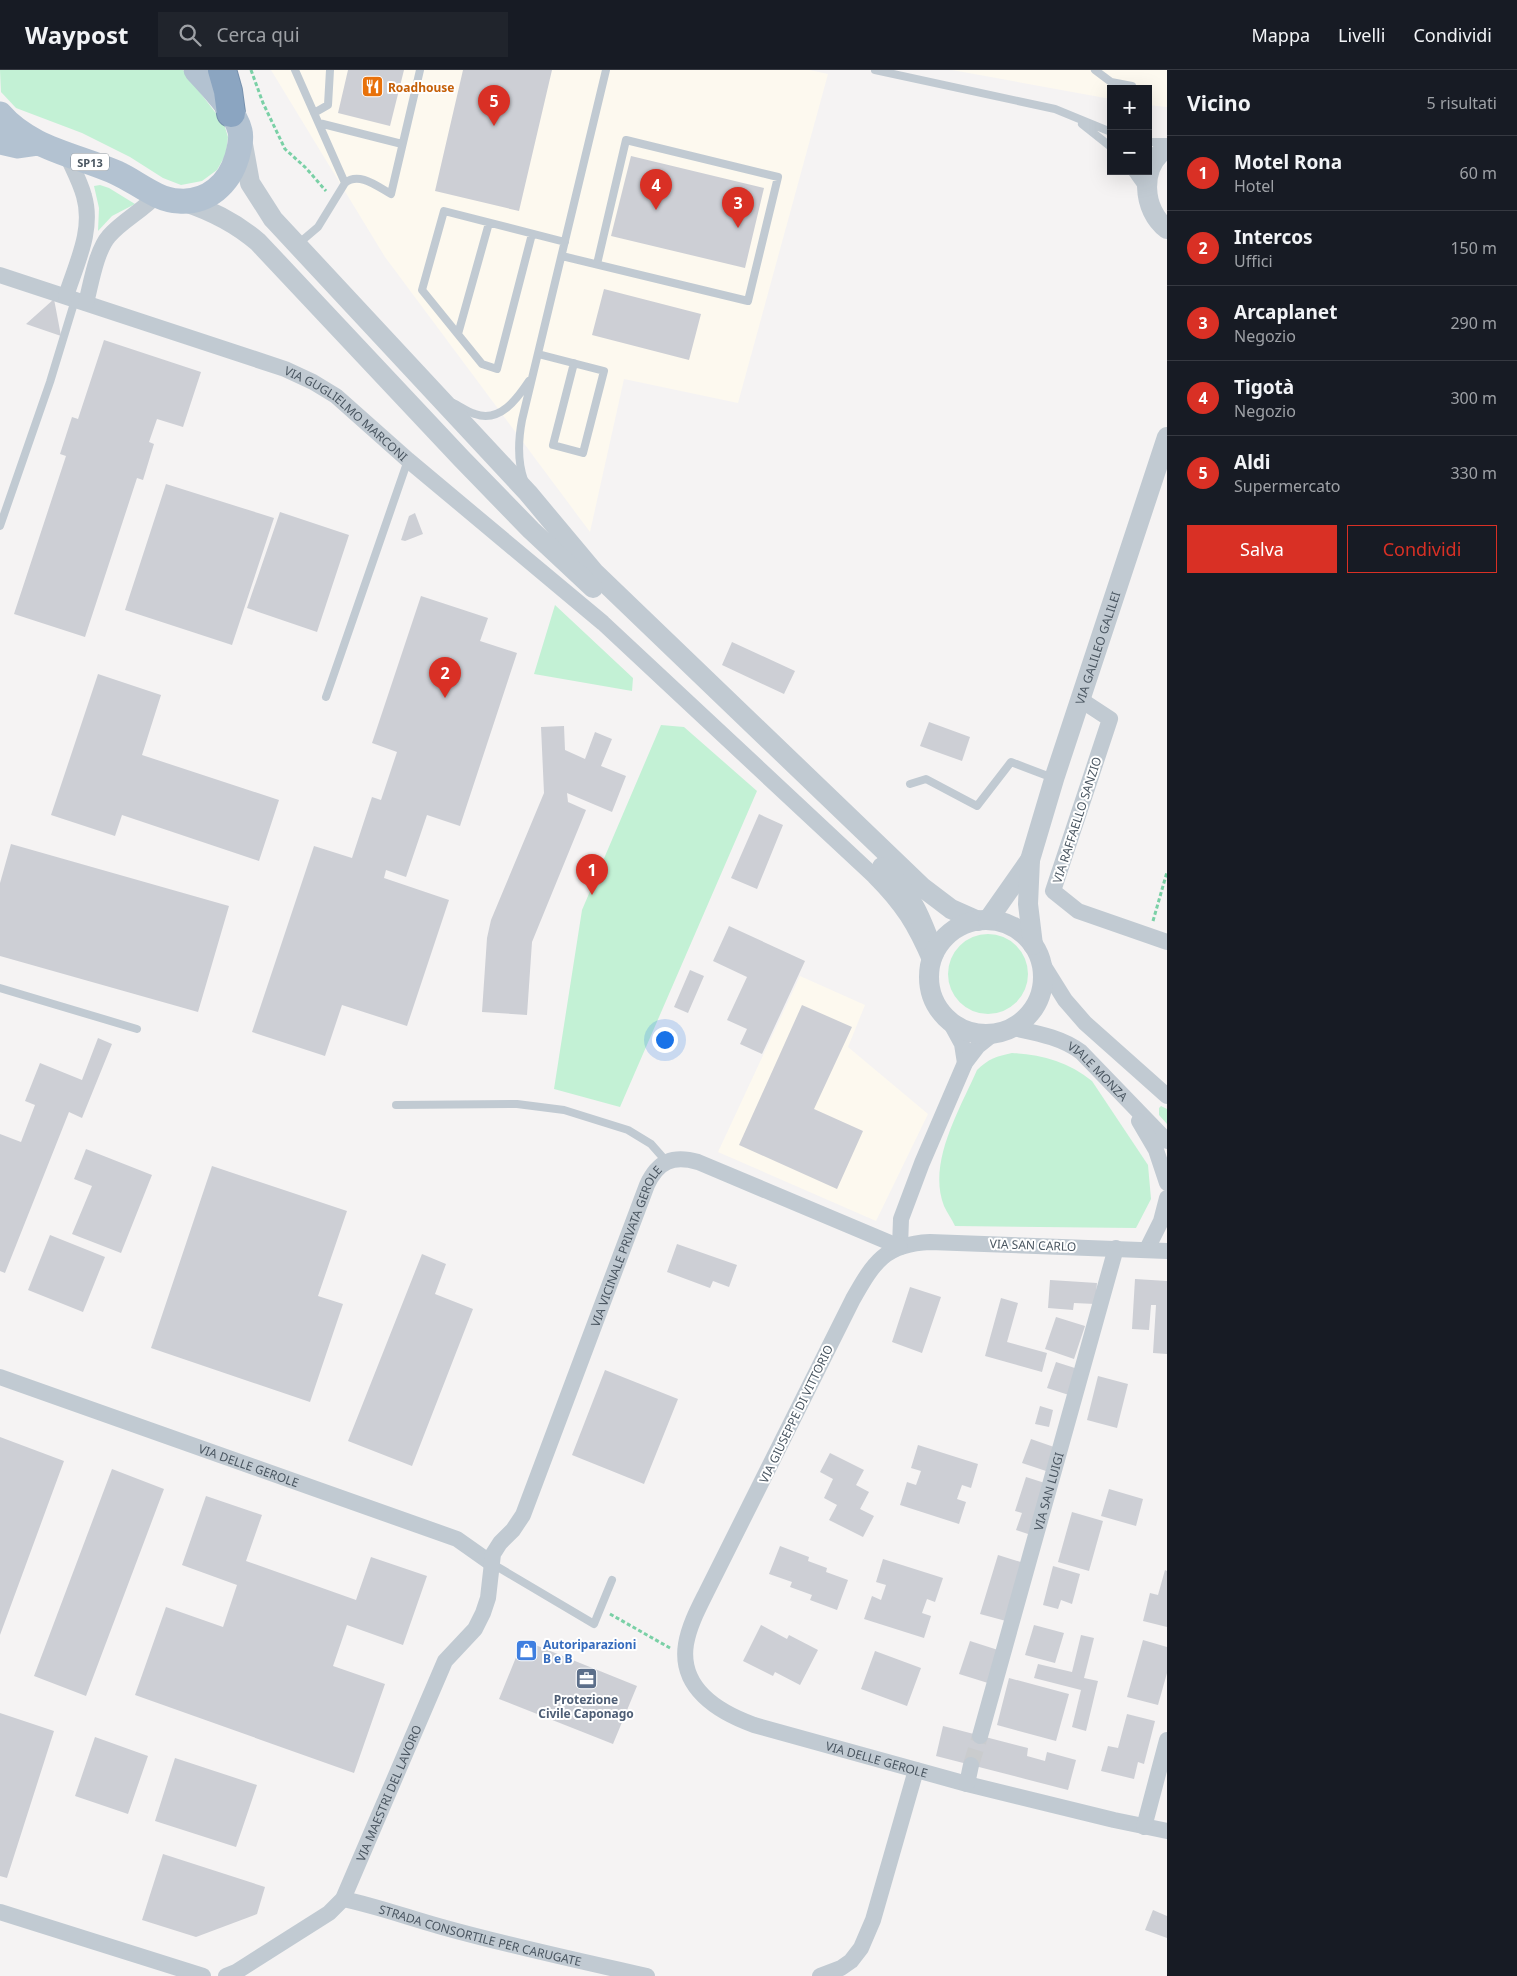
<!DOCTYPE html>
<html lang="it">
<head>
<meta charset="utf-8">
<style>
  body { margin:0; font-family:"Noto Sans",sans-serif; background:#20242c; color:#f1f3f6 }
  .controls { position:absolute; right:15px; top:15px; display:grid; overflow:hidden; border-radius:0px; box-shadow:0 5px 20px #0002 }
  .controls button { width:45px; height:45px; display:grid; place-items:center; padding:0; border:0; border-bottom:1px solid #363941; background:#171b24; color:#f1f3f6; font:25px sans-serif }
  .you { position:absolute; left:664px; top:969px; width:18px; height:18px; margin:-12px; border:4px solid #fff; border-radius:50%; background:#1a73e8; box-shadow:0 0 0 8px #1a73e833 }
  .badge { display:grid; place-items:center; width:32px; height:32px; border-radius:50%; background:#d93025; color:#fff; font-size:16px; font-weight:700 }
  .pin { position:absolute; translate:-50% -41px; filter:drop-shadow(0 1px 2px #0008) }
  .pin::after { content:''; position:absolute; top:26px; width:18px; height:15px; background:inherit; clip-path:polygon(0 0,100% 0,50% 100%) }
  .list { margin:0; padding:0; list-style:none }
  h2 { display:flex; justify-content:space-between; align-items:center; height:65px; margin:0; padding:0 20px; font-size:21px }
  h2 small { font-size:16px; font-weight:400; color:#9ea1a6 }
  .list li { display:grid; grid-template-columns:32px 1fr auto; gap:15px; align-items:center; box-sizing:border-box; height:75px; padding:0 20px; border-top:1px solid #363941 }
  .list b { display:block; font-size:19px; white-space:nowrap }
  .list p { margin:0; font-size:16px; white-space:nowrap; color:#9ea1a6 }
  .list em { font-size:16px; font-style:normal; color:#9ea1a6 }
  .actions { display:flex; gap:10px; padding:15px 20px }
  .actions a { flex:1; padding:11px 0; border:1px solid #d93025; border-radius:0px; text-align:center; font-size:18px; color:#d93025 }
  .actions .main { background:#d93025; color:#fff }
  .icon { flex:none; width:28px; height:28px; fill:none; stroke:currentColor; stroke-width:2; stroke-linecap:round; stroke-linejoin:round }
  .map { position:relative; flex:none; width:1167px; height:1906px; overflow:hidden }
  header { display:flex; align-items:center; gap:30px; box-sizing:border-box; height:70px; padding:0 25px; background:#171b24; border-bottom:1px solid #363941 }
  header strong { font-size:24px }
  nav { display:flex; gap:28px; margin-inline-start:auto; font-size:18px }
  .search { width:350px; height:45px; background:#20242c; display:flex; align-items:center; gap:12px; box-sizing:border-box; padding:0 18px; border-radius:0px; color:#9ea1a6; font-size:19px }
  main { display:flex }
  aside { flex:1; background:#171b24 }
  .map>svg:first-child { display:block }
  .commercial { fill:#fdf9ef }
  .green { fill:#c3f1d5 }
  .building { fill:#cdcfd5 }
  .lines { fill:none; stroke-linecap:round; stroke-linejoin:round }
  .minor-tunnel { stroke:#caccce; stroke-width:16; stroke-dasharray:16 8; stroke-linecap:butt }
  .motorway-casing { stroke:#7690ad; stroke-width:30 }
  .path { stroke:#7ad0a6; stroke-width:3; stroke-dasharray:4 2.5; stroke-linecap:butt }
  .service { stroke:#c1cad2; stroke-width:8 }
  .minor { stroke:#c1cad2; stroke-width:16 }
  .tertiary { stroke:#c1cad2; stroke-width:20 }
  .primary { stroke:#b3c2d1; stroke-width:25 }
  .motorway { stroke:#8ba5c1; stroke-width:28 }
  .labels { text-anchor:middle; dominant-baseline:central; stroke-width:4; stroke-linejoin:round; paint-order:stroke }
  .shield { fill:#fff; stroke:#808990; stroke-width:1 }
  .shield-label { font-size:11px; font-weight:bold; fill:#4a5661 }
  .food-label { font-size:12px; font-weight:bold; fill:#c56008; stroke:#fff; text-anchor:start }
  .street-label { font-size:12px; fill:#4a5661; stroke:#fff }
  .shop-label { font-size:12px; font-weight:bold; fill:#366cbe; stroke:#fff; text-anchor:start }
  .service-label { font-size:12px; font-weight:bold; fill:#4e5e75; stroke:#fff }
</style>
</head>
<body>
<header>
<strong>Waypost</strong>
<div class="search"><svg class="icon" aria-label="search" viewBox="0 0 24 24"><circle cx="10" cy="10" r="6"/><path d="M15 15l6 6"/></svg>Cerca qui</div>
<nav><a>Mappa</a><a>Livelli</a><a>Condividi</a></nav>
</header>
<main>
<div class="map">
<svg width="1167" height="1906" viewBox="0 0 1167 1906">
  <rect width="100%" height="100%" fill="#f5f3f3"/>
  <path class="commercial" d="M271,0h539l18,4 -90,329 -114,-24 -34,153 -205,-275z
    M952,0h215v37l-19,-2v-16h-37v10z
    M800,906l65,29 -17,42 80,67 -52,107 -158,-69z"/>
  <path class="green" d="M0,0h183l41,54 4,13 -2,17 -9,16 -15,11 -21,4 -18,-7 -33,-21 -48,-24 -66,-25 -15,-16z
    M100,115l9,3 26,16 -23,12 -14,15 1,-23 -5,-22z
    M555,535l78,73 -1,13 -98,-17z
    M661,655l23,2 73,64 -137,316 -66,-18 28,-179z
    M948 904a40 40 0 1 1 80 0a40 40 0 1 1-80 0Z
    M1012,983c29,1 57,9 80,28l56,84 3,34 -15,29 -181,-2c-3,-7 -8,-13 -11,-20 -17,-43 16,-97 33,-136 11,-11 20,-14 35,-17z
    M1161,1036l6,3v15l-8,-9v-7z"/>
  <path class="building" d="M348,0h56l-14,56 -52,-13z
    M463,0h89l-33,141 -84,-20z
    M631,86l133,32 -19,80 -134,-32z
    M604,219l97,25 -12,46 -97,-25z
    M54,229l7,37 -35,-12z
    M104,270l97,32 -18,55 -26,-8 -8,23 5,2 -11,36 -6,-2 -52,159 -71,-23 52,-158 -6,-2 12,-37 6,2z
    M166,414l108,34 -42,127 -107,-35z
    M280,442l69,23 -32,97 -70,-24z
    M415,443l8,21 -18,7 -4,-1 8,-24z
    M421,526l67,22 -8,23 37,12 -57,173 -33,-11 -21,62 -20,-7 -2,8 65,22 -42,126 -65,-21 -17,51 -73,-24 62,-186 38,12 20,-61 9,3 16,-48 -25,-9z
    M732,572l63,29 -11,23 -62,-29z
    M98,604l63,21 -19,60 137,45 -20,61 -137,-46 -7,21 -64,-21z
    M929,652l41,15 -8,24 -42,-15z
    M564,656l1,24 20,9 10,-27 17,7 -11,27 25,10 -14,36 -45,-19 1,9 18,8 -54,132 -5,73 -45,-3 5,-74 4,-18 53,-127 -3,-66z
    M759,744l24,11 -26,64 -26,-11z
    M11,774l218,62 -31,106 -198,-56v-73z
    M729,856l76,35 -43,93 -22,-10 7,-15 -20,-9 20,-43 -34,-16z
    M690,900l14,6 -16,37 -14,-6z
    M802,935l50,22 -38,82 49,22 -26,58 -98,-44z
    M98,968l14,6 -30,74 -13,-6 -64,161 -5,-2v-137l21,8 14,-37 -10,-4 15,-38 42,17z
    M86,1079l66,26 -31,78 -49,-19 20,-48 -18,-7z
    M212,1096l135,45 -29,85 25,8 -33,98 -159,-54z
    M50,1165l55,22 -22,55 -55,-22z
    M677,1174l60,21 -8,22 -16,-6 -3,7 -43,-16z
    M422,1184l24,10 -11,30 38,15 -61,157 -64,-25z
    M1135,1209l32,2v73l-14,-1 3,-48h-5l-2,25 -17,-1z
    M1050,1210l47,3 -2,21 -21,-1 -1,7 -25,-2z
    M910,1217l31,10 -19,56 -30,-11z
    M1001,1228l17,5 -11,39 40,11 -5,19 -57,-16z
    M1056,1247l29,9 -11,33 -29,-10z
    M1056,1292l22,7 -9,26 -22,-7z
    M605,1300l73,29 -34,85 -72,-29z
    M1098,1306l30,8 -11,44 -30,-8z
    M1040,1336l13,4 -4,17 -14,-3z
    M0,1367l64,24 -64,174z
    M1031,1369l23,8 -8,24 -24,-8z
    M918,1375l60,19 -7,24 -9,-3 -5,14 9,3 -7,22 -59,-19 7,-23 9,3 5,-14 -10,-3z
    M830,1383l34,17 -8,15 13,7 -9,17 14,7 -11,21 -34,-17 8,-15 -13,-7 9,-19 -13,-7z
    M112,1399l52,20 -78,207 -52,-20z
    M1026,1407l22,7 -17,51 -15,-5 6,-17 -7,-2z
    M1109,1419l34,10 -7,27 -35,-10z
    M206,1426l56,19 -16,46 110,39 15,-43 56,19 -24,69 -56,-20 -14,41 52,18 -31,89 -219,-78 31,-88 57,20 14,-42 -55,-20z
    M1072,1442l31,9 -14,50 -31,-9z
    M780,1476l29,11 -1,4 19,7 -1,4 22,8 -11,30 -27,-10 2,-5 -22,-8 2,-5 -23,-8z
    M998,1485l26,8 -18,58 -26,-7z
    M883,1489l60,19 -8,24 -8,-3 -5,14 9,3 -7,22 -60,-19 8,-23 9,4 5,-15 -10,-3z
    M1053,1496l27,8 -8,30 -11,-4 -3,9 -15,-4z
    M1165,1500l2,1v56l-24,-6 7,-28 8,2z
    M761,1555l26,14 2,-4 29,15 -18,35 -25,-13 -2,4 -30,-15z
    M1034,1555l30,8 -9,30 -30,-8z
    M1081,1565l13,3 -10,40 14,3 -12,50 -14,-4 9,-37 -47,-12 4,-14 34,8z
    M523,1570l114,46 -24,58 -114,-45z
    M1143,1570l24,7v26l-9,32 -31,-8z
    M970,1571l28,9 -10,33 -29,-9z
    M875,1581l46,17 -14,38 -46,-17z
    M1009,1608l60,16 -13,47 -59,-16z
    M0,1643l54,18 -47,147 -7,-2z
    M1127,1644l28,7 -11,43 -6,-2 -4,17 -33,-8 7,-25 10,2z
    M943,1656l85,22 -1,8 18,5 2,-9 29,8 -8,30 -132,-34z
    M95,1667l53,19 -20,58 -53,-18z
    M175,1688l82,27 -21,62 -81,-26z
    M163,1784l102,33 -8,27 -61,23 -54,-17z
    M1153,1840l14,6v22l-22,-8z"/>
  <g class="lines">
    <path class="minor-tunnel" d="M971,1695l9,-29"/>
    <defs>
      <path id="motorway" d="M222,0l6,21 3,22"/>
    </defs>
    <use href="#motorway" class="motorway-casing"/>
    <path class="path" d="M251,0l12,33 22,46 21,19 20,23
      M1153,851l14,-49
      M610,1544l60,34"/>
    <path class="service" d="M295,0l50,113
      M875,0l180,39 56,23
      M1095,0l16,12 21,4
      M314,43l14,-8 2,-35
      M319,53l83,21
      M1082,54l29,23
      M1148,72h19
      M1131,101l12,17
      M532,164l-35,135 -15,-5 -60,-74 22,-79 121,31
      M298,174l20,-17 27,-44c14,-12 33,4 46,11l29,-124
      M562,186l186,45 30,-124 -152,-37 -29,124
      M458,264l31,-111
      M538,284l66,17 -21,82 -30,-8 21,-82
      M453,333c7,3 14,9 22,11 25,9 42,-15 54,-33
      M524,410c-7,-20 -6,-39 -2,-60l84,-350
      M0,456l50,-144 25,-82
      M326,627l82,-237
      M910,714l16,-5 51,27 34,-44 42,16
      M0,918l137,41
      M396,1035l121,-1 47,6 64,20 23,14 15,17
      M491,1493l103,61 18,-44"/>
    <g class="minor">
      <path id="s1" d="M0,205l285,94 28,13 23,14 72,64 195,163 271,253c29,29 41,49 57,86"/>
      <path d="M66,226c10,-32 28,-66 18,-100 -4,-15 -12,-29 -18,-43"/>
      <path d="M86,233c5,-19 10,-52 23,-67 13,-15 33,-25 48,-41"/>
      <path d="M1081,630l29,19 -57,172 25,20 89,31"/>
      <path d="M1040,890l25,40 20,23 82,73"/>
      <path d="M950,952l12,22 3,19"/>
      <path id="s2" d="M1013,958c23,5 48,9 68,24l86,89"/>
      <path d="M1139,1051l17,29 11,33"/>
      <path d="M900,1177l1,-28 21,-56 43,-100 13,-17 15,-12"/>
      <path d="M1147,1179l14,-28 6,-23"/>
      <path id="s3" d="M1167,1181l-237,-9c-45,2 -56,20 -77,57l-147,294c-8,16 -17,33 -20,51 -7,44 32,68 68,81l213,59 147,36 53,11"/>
      <path id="s4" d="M0,1307l457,162 34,24"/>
      <path id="s5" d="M980,1666l136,-488"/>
      <path d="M967,1714l4,-19"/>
      <path d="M1144,1757l23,-87"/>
      <path id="s6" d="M343,1829c34,7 66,19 99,28 68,19 137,34 205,49"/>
      <path d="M0,1842l203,64"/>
      <path id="s7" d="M226,1906l10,-4 93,-59 14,-14 102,-238 30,-32 8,-16 5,-15 5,-44 7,-11 13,-13 10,-15 124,-330c11,-24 26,-30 51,-23l202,85"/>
      <path d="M820,1906l21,-8 10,-7 10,-13 12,-28 43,-150"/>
    </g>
    <g class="tertiary">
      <path d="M242,69l8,44 23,36 255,274 66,79 328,315 29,22 27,12"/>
      <path d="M1167,78c-28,18 -25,62 0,81"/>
      <path d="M185,132c27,9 51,21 73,40l203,216 70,72 62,58"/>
      <path d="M882,797c32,31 37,46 52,86"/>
      <circle cx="986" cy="907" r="57"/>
      <path d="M988,850l42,-60"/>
      <path id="s8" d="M1033,875l-5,-41 2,-44 25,-84 112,-339"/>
    </g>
    <path class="primary" d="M0,44c30,35 77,41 117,59 20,9 39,27 62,28 29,2 50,-17 58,-44 2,-8 5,-18 3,-26 -5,-21 -30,-45 -44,-61
      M0,72l18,4 21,-3"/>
    <use href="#motorway" class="motorway"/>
  </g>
  <defs>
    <symbol id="restaurant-square" viewBox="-11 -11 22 22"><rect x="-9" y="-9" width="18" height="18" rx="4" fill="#e8710a" stroke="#fff"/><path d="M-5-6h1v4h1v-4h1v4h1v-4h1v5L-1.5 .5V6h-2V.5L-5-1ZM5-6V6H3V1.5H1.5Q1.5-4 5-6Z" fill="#fff"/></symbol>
    <symbol id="shop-square" viewBox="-11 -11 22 22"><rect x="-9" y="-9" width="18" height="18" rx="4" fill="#3f7fe0" stroke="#fff"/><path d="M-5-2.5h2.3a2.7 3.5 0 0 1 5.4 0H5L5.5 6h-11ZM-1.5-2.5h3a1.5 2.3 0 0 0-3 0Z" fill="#fff"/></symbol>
    <symbol id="office-square" viewBox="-11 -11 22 22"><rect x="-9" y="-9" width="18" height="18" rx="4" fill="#5c6f8a" stroke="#fff"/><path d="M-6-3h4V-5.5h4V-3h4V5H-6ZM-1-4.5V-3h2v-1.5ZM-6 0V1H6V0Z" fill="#fff"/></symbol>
  </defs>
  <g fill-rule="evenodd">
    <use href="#restaurant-square" x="360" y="4" width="25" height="25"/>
    <use href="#shop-square" x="514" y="1568" width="25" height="25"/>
    <use href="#office-square" x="574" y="1596" width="25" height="25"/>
  </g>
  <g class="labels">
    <rect class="shield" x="71" y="83.5" width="38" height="17" rx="4"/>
    <g class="shield-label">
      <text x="90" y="92">SP13</text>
    </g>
    <g class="food-label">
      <text x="388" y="17">Roadhouse</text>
    </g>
    <g class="street-label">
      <text stroke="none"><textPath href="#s1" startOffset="376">VIA GUGLIELMO MARCONI</textPath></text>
      <text stroke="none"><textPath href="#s8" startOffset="308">VIA GALILEO GALILEI</textPath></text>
      <text transform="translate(1077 750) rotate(-72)">VIA RAFFAELLO SANZIO</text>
      <text stroke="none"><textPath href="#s2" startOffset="98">VIALE MONZA</textPath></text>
      <text transform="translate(1033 1175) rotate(2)">VIA SAN CARLO</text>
      <text stroke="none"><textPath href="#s7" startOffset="859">VIA VICINALE PRIVATA GEROLE</textPath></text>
      <text transform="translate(796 1344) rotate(-64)">VIA GIUSEPPE DI VITTORIO</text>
      <text stroke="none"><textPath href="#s4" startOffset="264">VIA DELLE GEROLE</textPath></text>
      <text stroke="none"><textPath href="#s5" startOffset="254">VIA SAN LUIGI</textPath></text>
      <text stroke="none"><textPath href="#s3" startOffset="966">VIA DELLE GEROLE</textPath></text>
      <text stroke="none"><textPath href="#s7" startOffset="256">VIA MAESTRI DEL LAVORO</textPath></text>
      <text stroke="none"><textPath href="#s6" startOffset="142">STRADA CONSORTILE PER CARUGATE</textPath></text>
    </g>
    <g class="shop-label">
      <text x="543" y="1574">Autoriparazioni<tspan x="543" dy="14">B e B</tspan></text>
    </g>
    <g class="service-label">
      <text x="586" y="1629">Protezione<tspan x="586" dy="14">Civile Caponago</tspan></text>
    </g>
  </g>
</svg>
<div class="controls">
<button>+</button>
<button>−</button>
</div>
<div class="you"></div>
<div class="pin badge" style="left:592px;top:825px">1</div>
<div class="pin badge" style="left:445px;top:628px">2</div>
<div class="pin badge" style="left:738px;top:158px">3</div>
<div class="pin badge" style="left:656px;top:140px">4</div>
<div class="pin badge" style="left:494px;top:56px">5</div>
</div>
<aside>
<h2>Vicino<small>5 risultati</small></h2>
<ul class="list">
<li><span class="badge">1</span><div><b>Motel Rona</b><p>Hotel</p></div><em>60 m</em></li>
<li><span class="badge">2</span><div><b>Intercos</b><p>Uffici</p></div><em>150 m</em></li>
<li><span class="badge">3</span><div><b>Arcaplanet</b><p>Negozio</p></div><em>290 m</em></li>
<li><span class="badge">4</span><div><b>Tigotà</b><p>Negozio</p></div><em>300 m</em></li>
<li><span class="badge">5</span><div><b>Aldi</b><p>Supermercato</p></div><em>330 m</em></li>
</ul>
<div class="actions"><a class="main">Salva</a><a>Condividi</a></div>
</aside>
</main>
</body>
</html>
